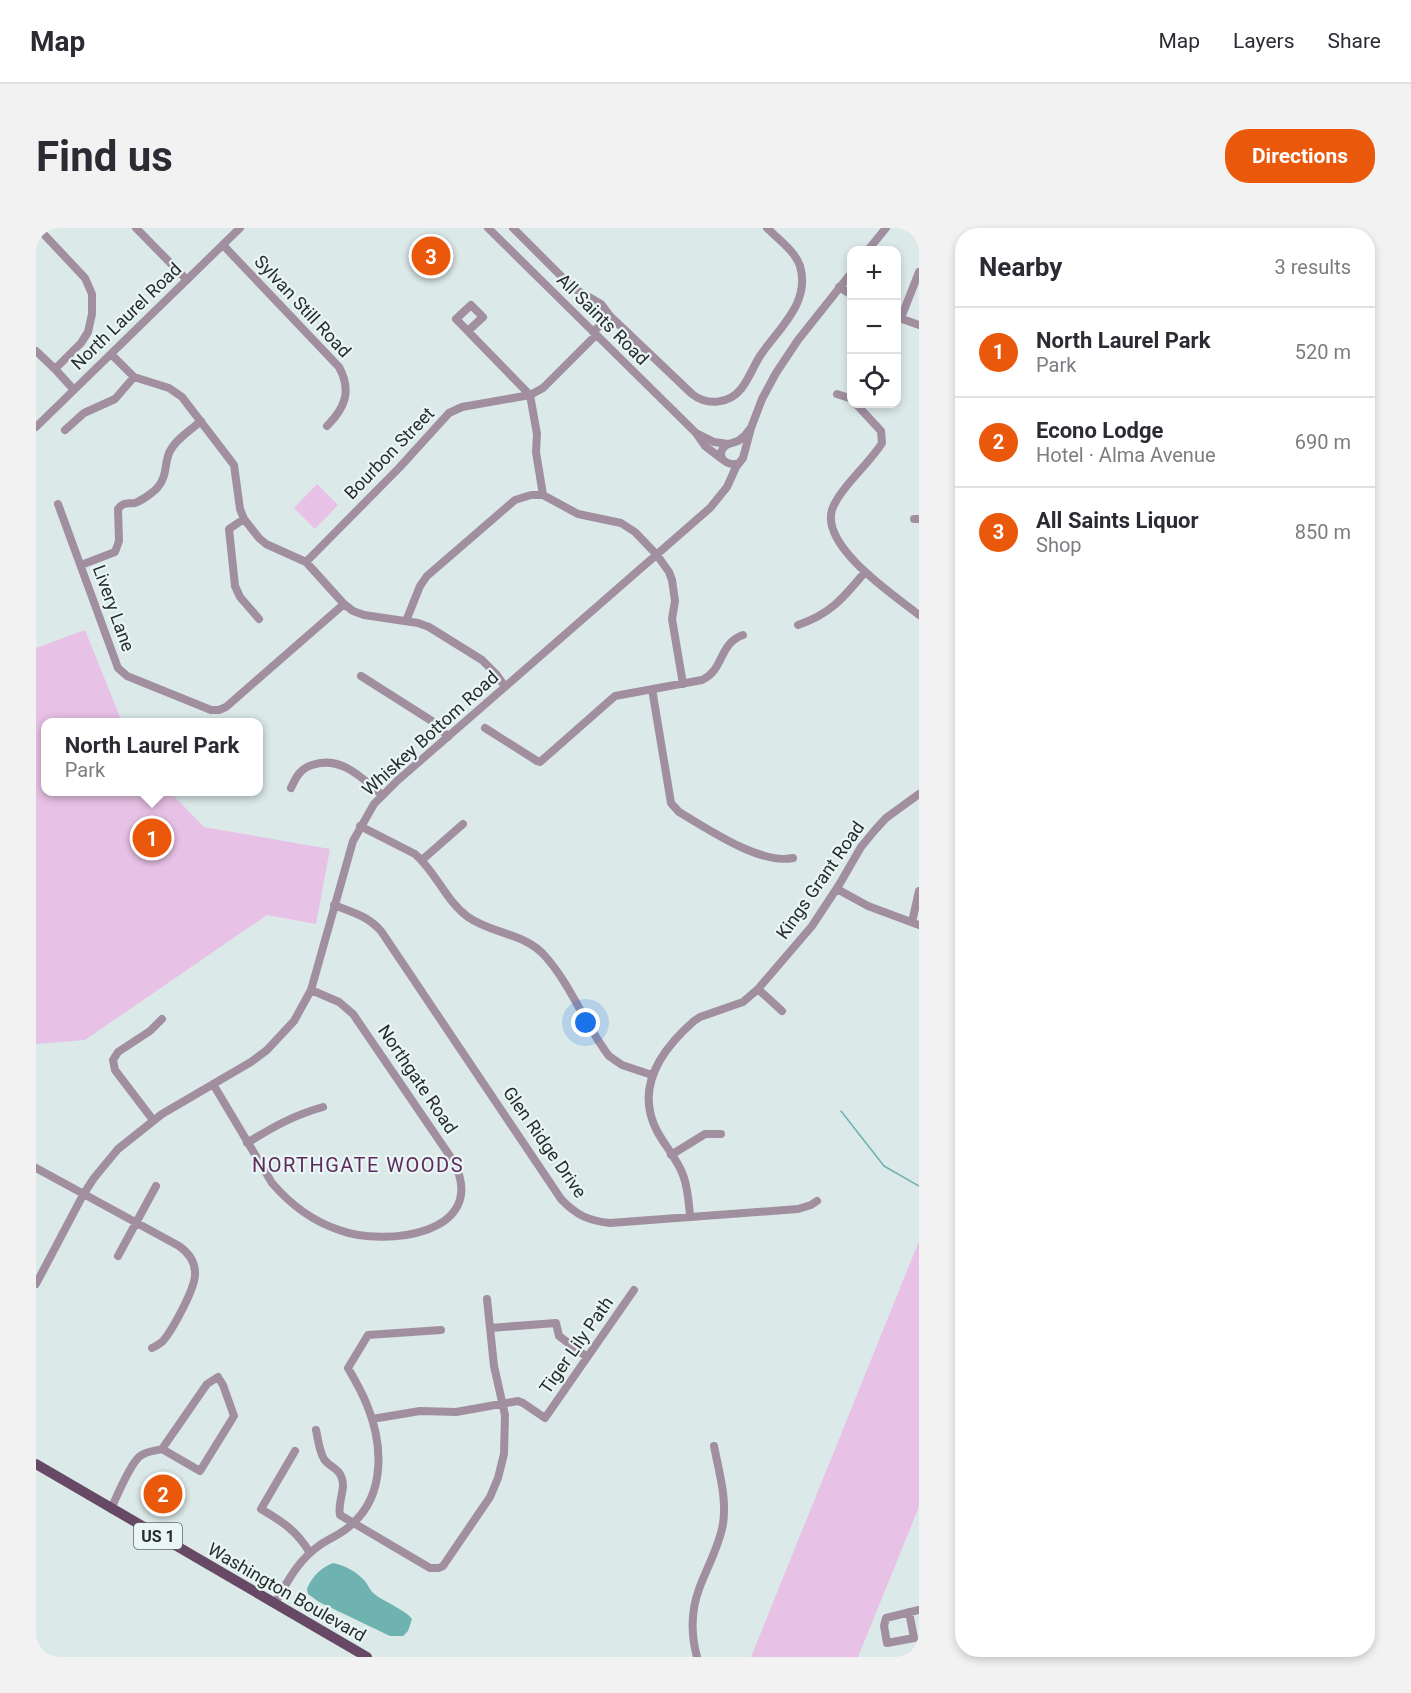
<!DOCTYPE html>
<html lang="en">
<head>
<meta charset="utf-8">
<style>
  body { margin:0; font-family:Roboto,sans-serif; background:#f2f2f3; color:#2b2b33 }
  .controls { position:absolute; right:18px; top:18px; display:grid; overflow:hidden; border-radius:12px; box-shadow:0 3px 9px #0003 }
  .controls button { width:54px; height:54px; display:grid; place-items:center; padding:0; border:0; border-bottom:2px solid #e1e1e2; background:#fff; color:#2b2b33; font:30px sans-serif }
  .you { position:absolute; left:550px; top:795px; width:21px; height:21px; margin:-15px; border:4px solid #fff; border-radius:50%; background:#1a73e8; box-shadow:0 0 0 9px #1a73e833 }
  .badge { display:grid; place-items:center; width:39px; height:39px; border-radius:50%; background:#ea580c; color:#fff; font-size:20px; font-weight:700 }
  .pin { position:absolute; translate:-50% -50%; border:3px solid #fff; box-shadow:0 2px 6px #0006 }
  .popup { position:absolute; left:5px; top:490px; width:222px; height:78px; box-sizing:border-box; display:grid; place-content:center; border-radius:12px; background:#fff; filter:drop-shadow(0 2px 4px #0005); font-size:20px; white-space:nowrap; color:#7c7c81 }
  .popup b { font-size:22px; color:#2b2b33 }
  .popup::after { content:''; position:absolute; left:50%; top:100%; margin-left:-12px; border:12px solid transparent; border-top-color:#fff }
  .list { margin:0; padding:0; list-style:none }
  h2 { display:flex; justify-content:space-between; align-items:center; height:78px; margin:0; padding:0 24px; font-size:26px }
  h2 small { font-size:20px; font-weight:400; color:#7c7c81 }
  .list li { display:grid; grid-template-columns:39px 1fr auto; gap:18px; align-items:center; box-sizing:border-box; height:90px; padding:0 24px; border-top:2px solid #e1e1e2 }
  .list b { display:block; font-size:22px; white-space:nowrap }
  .list p { margin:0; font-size:20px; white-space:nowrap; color:#7c7c81 }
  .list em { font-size:20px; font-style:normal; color:#7c7c81 }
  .icon { flex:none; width:33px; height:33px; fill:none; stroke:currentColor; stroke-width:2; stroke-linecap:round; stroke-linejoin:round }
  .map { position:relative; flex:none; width:883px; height:1429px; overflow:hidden; border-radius:24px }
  header { display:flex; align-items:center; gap:36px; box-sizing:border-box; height:84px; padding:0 30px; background:#fff; border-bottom:2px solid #e1e1e2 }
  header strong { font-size:28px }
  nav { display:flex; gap:33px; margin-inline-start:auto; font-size:21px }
  .intro { display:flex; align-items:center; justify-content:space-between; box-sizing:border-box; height:144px; padding:0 36px }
  h1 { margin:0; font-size:42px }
  .button { padding:15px 27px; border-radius:24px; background:#ea580c; color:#fff; font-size:21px; font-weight:700 }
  main { display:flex; gap:36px; padding:0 36px }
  aside { flex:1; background:#fff; border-radius:24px; box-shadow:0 3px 9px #0003 }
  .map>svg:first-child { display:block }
  .green { fill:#e8c2e6 }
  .water { fill:#6fb3b0 }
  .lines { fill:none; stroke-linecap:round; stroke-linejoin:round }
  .stream { stroke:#6fb3b0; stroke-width:1.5 }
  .minor { stroke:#a18fa0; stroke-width:8 }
  .major { stroke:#674966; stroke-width:10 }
  .labels { text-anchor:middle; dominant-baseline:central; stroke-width:4.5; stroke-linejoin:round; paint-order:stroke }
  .shield { fill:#e9f6f5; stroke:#616968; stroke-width:1.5 }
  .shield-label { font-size:16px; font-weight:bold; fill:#272d2c }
  .street-label { font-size:18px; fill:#272d2c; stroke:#e9f6f5 }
  .neighbourhood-label { font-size:20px; letter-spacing:1.5px; fill:#5d2c5d; stroke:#e9f6f5 }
</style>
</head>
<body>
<header>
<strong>Map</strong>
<nav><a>Map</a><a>Layers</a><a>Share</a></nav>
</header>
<div class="intro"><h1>Find us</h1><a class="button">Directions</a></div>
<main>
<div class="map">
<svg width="883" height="1429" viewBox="0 0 883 1429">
  <rect width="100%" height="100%" fill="#dbe9e8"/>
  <path class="green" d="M281,256l21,21 -23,24 -21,-21z
    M49,402l37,92h-77v70h125l34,35 126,22 -14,75 -49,-9 -182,125 -49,4v-396z
    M883,1013v266l-61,150h-107z"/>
  <path class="water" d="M297,1335c11,2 22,8 29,15 7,6 6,12 15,18 9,6 31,16 35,23l-4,12 -5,5h-13l-71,-34 -11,-8 -1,-5c5,-13 14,-21 26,-26z"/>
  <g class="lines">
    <path class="stream" d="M805,883l43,55 35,20"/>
    <path class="minor" d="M2,0l47,50 7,16v20l-4,18 -7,11 -26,26
      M100,0l51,52
      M452,0l208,205 9,13 17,13
      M477,0l60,60 28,16 9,12 82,78c15,12 37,10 49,-5 8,-10 12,-22 19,-33 18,-27 51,-53 40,-90 -5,-15 -22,-27 -33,-38
      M187,17l116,122c13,24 6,41 -12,59
      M832,22l18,-22
      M803,59l13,8
      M861,89l22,8
      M865,90l18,-46
      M432,103l15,-14 -12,-12 -15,14 74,76 7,39 -1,18 7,43
      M557,104l17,-16
      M0,123l19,18 19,21
      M75,126l23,23 35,11 13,9 52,68 6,44 4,10 15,19 7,6 40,18 38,42 9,7 11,4 54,8 11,4 53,33 15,15 8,12
      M801,166l15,5
      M820,176l25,27 1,12c-12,20 -44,47 -50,67 -11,37 62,85 87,105
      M0,199l204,-199
      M29,202l19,-17 31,-14 19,-22
      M660,205l18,9 14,2
      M703,235c-11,4 -24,-5 -15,-16 3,-4 9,-4 14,-6 5,-3 8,-6 11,-11
      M22,276l60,164 9,8 84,34h8l7,-3 118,-103
      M208,291l-15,10 6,57 5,11 19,22
      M878,291h5
      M270,334l93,-94 50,-55 13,-6 68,-12 13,-7 53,-53
      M45,337l34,-13 4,-11 -1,-32c5,-7 9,-5 17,-6 6,-2 19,-11 23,-16 10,-12 6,-25 12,-36 6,-12 21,-21 31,-30
      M370,393l14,-35 7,-10 88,-76 16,-5h12l35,19 43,9 14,9 22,23 12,17 3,8 3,21 -3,18 11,65
      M762,397c33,-11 46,-28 67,-53
      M325,448l74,47 13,14
      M616,461l19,114 8,9c29,17 81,53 114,46
      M449,500l52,33 3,1 75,-66 87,-16c23,-11 16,-36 41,-45
      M255,560c5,-11 9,-19 21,-23 29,-10 50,13 70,30
      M324,598l55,28c21,18 30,46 53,63 24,17 57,16 77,39 26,29 40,69 64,100l13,9 30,10
      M386,632l41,-36
      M801,661l31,17 51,19
      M298,677c18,7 34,11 47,26l180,268c15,16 28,22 49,24l188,-14 13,-4 6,-4
      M876,694l7,-31
      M722,761l24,22
      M177,856l59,99c18,21 40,38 67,47 45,17 151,5 115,-68l-101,-148 -14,-12 -28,-12
      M117,892l-38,-50 -2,-10 5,-8 32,-21 12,-12
      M211,915c26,-16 47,-28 76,-36
      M635,927l34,-21h16
      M0,940l143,78c10,7 16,15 16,27 1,14 -22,56 -32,68 -3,3 -7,5 -11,7
      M654,989c-1,-14 -2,-29 -7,-42 -6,-16 -18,-29 -26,-44 -23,-44 5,-82 37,-110l6,-4 43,-15 15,-13 54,-63 27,-41 22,-38 14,-17 11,-12 33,-24
      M82,1028l38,-70
      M0,1056l47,-89 11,-17 24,-29 44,-35 89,-52 16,-12 27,-29 17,-31 42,-149 21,-37 23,-23 313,-273 17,-21 9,-20 7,-9 8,-30 11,-29 14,-26 22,-33 54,-68
      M454,1100l66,-5 3,13 28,21
      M336,1191l48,-8 36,1 62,-11 5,2 22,15 89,-128
      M280,1202c2,8 3,21 8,29 4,7 14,9 17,17 6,12 -4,26 -1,39l90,53h9l4,-2 47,-69 8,-19 6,-24 1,-39 -11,-49 -7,-67
      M259,1223l-34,58c22,13 36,22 49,44
      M75,1281c6,-13 18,-43 28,-52 6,-6 16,-6 23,-8l45,-65 11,-7 5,8 11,31 -34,55 -38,-22
      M239,1375c13,-22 23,-43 45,-58 10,-7 22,-11 31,-20 35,-30 32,-81 16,-120 -5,-13 -12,-25 -19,-37l20,-33 73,-5
      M873,1384l5,26 -27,5 -3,-17 2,-8 33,-8
      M661,1429c-6,-22 -6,-46 2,-68 8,-22 20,-42 24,-65 4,-26 -4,-52 -9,-78"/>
    <path class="major" d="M0,1236l331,193"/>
  </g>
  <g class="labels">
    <rect class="shield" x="98" y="1295" width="48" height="26" rx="4.5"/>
    <g class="shield-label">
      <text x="122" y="1308">US 1</text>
    </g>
    <g class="street-label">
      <text transform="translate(267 78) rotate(47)">Sylvan Still Road</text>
      <text transform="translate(90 88) rotate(-44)">North Laurel Road</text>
      <text transform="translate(567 91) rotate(45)">All Saints Road</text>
      <text transform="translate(353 225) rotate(-46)">Bourbon Street</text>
      <text transform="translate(78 380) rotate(70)">Livery Lane</text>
      <text transform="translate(394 505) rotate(-42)">Whiskey Bottom Road</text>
      <text transform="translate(784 652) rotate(-55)">Kings Grant Road</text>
      <text transform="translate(382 851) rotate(56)">Northgate Road</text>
      <text transform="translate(509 914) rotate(55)">Glen Ridge Drive</text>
      <text transform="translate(540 1117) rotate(-55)">Tiger Lily Path</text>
      <text transform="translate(251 1364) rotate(30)">Washington Boulevard</text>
    </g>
    <g class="neighbourhood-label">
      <text x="322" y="937">NORTHGATE WOODS</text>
    </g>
  </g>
</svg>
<div class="controls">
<button>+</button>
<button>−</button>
<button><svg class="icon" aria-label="locate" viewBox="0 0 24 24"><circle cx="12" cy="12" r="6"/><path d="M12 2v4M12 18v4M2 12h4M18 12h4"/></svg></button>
</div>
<div class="you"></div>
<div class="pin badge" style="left:116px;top:610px">1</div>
<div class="popup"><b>North Laurel Park</b>Park</div>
<div class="pin badge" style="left:127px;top:1266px">2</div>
<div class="pin badge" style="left:395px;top:28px">3</div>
</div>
<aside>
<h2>Nearby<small>3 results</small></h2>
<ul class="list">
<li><span class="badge">1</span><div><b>North Laurel Park</b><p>Park</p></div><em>520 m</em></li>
<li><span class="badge">2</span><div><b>Econo Lodge</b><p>Hotel · Alma Avenue</p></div><em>690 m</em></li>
<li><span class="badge">3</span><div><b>All Saints Liquor</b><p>Shop</p></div><em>850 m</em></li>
</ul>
</aside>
</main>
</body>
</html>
